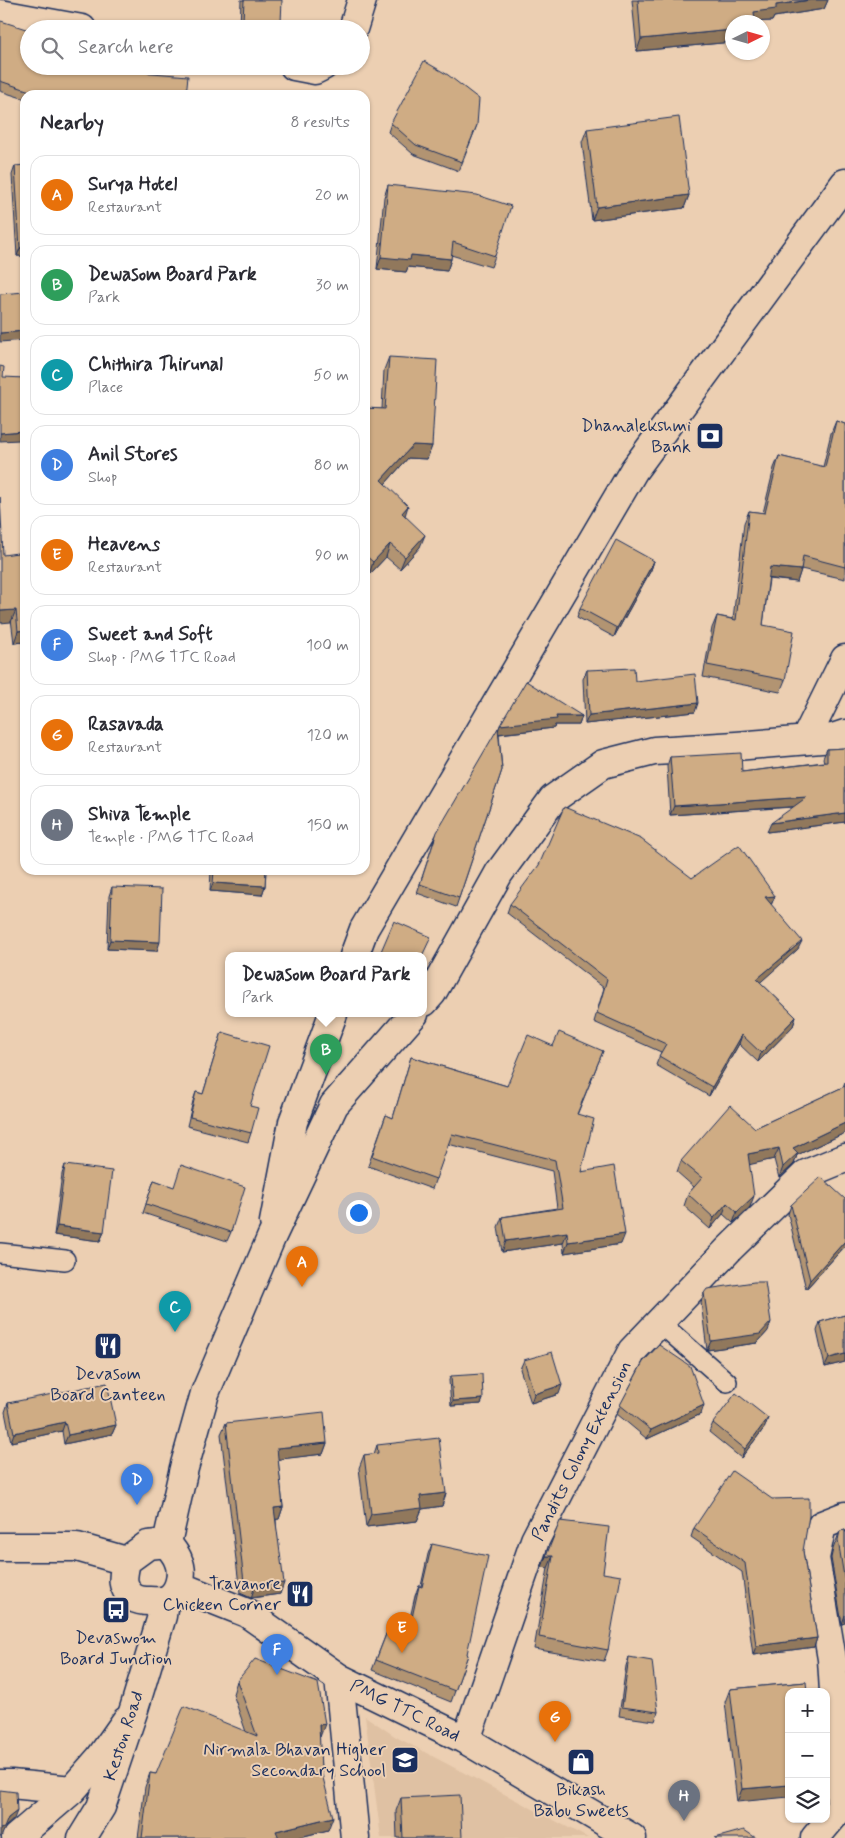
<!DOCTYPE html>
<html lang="en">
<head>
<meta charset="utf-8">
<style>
  body { margin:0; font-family:Mynerve,sans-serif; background:#f7f7f7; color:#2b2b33 }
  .controls { position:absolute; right:15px; bottom:15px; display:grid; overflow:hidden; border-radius:10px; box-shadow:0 1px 4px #0004 }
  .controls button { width:45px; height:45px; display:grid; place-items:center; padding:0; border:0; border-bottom:1px solid #e1e1e2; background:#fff; color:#2b2b33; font:25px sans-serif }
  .compass { position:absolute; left:725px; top:15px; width:45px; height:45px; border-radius:50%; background:#fff; box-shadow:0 1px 4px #0004; rotate:85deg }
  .you { position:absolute; left:358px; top:1212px; width:18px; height:18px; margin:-12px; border:4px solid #fff; border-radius:50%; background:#1a73e8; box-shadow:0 0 0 8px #1a73e833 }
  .badge { display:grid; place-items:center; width:32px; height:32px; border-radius:50%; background:#0f766e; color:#fff; font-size:16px; font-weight:700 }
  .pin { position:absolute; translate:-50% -41px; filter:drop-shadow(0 1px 2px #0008) }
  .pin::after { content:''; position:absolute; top:26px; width:18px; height:15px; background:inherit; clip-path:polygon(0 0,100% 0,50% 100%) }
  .popup { position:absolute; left:225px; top:952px; width:202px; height:65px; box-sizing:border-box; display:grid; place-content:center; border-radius:10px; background:#fff; filter:drop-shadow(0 1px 4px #0005); font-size:16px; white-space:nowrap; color:#7c7c81 }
  .popup b { font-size:19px; color:#2b2b33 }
  .popup::after { content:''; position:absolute; left:50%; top:100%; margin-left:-10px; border:10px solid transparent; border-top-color:#fff }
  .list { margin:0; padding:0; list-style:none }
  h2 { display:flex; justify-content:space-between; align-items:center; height:65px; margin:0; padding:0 20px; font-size:21px }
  h2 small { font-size:16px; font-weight:400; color:#7c7c81 }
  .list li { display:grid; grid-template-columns:32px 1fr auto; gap:15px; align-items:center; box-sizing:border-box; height:80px; margin:0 10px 10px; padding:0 10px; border:1px solid #e1e1e2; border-radius:15px }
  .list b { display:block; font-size:19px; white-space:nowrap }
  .list p { margin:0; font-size:16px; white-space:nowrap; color:#7c7c81 }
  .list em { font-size:16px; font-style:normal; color:#7c7c81 }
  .icon { flex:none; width:28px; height:28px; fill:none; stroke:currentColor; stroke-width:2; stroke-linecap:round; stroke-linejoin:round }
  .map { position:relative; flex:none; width:845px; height:1838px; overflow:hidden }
  .search { position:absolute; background:#fff; box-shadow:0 1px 4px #0004; left:20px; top:20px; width:350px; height:55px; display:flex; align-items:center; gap:12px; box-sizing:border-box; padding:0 18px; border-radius:28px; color:#7c7c81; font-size:19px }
  .panel { position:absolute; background:#fff; box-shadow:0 1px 4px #0004; left:20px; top:90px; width:350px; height:785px; border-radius:15px }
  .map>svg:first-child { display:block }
  .built { fill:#dfc1a3 }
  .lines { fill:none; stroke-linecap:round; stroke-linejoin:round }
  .lane-casing { stroke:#1b2f5e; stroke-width:22 }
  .street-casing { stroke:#1b2f5e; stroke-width:31 }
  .secondary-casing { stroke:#1b2f5e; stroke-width:31 }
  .lane { stroke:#eccfb2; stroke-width:19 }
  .street { stroke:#eccfb2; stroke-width:28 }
  .secondary { stroke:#eccfb2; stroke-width:28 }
  .wall { fill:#b29472; stroke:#1b2f5e }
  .shaded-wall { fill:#91785c; stroke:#1b2f5e }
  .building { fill:#cfac84; stroke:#1b2f5e }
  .labels { text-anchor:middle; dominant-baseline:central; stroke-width:4; stroke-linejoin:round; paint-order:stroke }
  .poi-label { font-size:18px; fill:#1b2f5e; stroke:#eccfb2; text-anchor:end }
  .street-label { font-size:18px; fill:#1b2f5e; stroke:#eccfb2 }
</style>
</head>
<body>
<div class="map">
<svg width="845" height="1838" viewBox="0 0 845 1838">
  <rect width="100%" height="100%" fill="#eccfb2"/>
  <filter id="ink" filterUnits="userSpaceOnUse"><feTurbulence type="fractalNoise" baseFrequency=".02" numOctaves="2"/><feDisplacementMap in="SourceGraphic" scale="10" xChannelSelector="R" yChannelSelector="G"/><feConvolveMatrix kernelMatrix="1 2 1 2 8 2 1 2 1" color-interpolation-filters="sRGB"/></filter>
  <g filter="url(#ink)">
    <path class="built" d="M365,1716l31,21 192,101h-207z"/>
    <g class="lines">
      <defs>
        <path id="lane" d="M0,1253l65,7
          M659,1322l68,60"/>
        <path id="street" d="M0,14l82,15
          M353,29l9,-29
          M294,66l21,4 8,-4
          M805,740l40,-81
          M354,956l10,-27 270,-459 211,-287
          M274,1222l19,-100 40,-108
          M339,1678l16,160
          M466,1740l69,-200 97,-189 97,-102 77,-75 39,-16
          M0,1784h11l61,6 28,-32 26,-37
          M16,1838l56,-48
          M815,1838l26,-31 -9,-148 -17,-101 7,-33 23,-9"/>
        <path id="secondary" d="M424,1002l8,-9 67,-120 54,-74 50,-35 51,-13 82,-5 97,-8 12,-4
          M167,1543l17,-75 21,-75 66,-155 63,-133 80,-91
          M167,1543c4,6 9,11 11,17 6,13 2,34 -12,40 -5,2 -11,1 -16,1 -14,0 -21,-3 -26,-17 -2,-7 1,-17 2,-23l22,-16z
          M0,1547h77l49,14
          M179,1586l68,27 92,65 127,62 166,98
          M82,1838l19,-31 33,-98 28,-93 2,-15"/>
      </defs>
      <use href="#lane" class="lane-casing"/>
      <use href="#street" class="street-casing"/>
      <use href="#secondary" class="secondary-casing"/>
      <use href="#lane" class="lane"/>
      <use href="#street" class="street"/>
      <use href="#secondary" class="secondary"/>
    </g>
    <path class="wall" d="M241,0h41l-42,28z
      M632,0h196l-4,9 -50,8 -2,4 -40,1v20l-95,9z
      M0,23l29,43 100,5 57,24h-161v4l-25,-8z
      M391,123l86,2 -18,46 -46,-17 -25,-22z
      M587,129l102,66 -5,13 -92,12 -10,-78z
      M15,166l10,90h-8l-5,-81z
      M388,185l107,71 -4,11 -40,-12v4l-4,12 -39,-4 -2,5 -29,-3 7,-72z
      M389,357l43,89 -5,13 -19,-1 -23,26 20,32 15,31 -20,22 -14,-12 -17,18 -4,-3v-164l17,1 2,-39z
      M836,421l9,3v155l-44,-10 -4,13 -28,-3 -6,46 22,55 -5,12 -77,-15 9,-49 5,-12 16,3 11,-96 5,-12 14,2 11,-45 5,-12 44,11 8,-34z
      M3,555l22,87 -11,1z
      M654,561l-3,9 -37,67 -37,-20 3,-9z
      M587,670l48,11 60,31 -110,12 -2,-45z
      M582,716l-3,9h-24l-1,3 -55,6 3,36 -46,137 -39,-14 17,-52 64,-111z
      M845,748v74l-78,10 26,-25 -123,8 -3,-49 3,-9 72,15 82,-10 -1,-4 4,-9z
      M211,870h55l-1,16 -3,9 -52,-4z
      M692,878l83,18 -4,9 27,44 -38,33 36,35 -3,9 -35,36 -19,-18 -30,52 -53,-31 5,-13 -67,-30 10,-34 -97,-75 3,-9z
      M112,887l45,64 -50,-2 2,-53z
      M222,1032l28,74 1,27 -3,9 -61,-16 6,-25 3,-9 7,2z
      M553,1046l50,5 -26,64 4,57 40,72 -57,9 -1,-10 -61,9 -4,-25 4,-10 55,-9 -5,-37 -104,-27 -16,45 -64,-23 18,-51 7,3 18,-61 96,29z
      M845,1082v51l-48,22 -3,9 -15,14 -5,-19 -25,5 1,43 -17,16 -10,-9 -13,15 -26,-23 4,-12 6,-7 -17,-15 4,-11 74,-33 88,-41z
      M65,1165l39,67 -4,9 -46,-6 8,-61z
      M154,1180l19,7 58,45 -4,9 -84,-28z
      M845,1199v47l-39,43 -18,-75 3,-9z
      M704,1293l64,38 -11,12 -50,7 -6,-48z
      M845,1315v47l-20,5 -8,-36 3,-9z
      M524,1360l35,34 -28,9 -11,-34z
      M451,1376l32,23 -2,5 -30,2 -2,-26z
      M8,1403l108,22 -4,9 -48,10 -2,-13 -51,11 -6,-30z
      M620,1405l81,9 -54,25 -30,-25z
      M226,1423l101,20 -4,11 -45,5 5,48 -4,12h-3l4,75 -29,4 -11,-5 -19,-159z
      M713,1423l52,4 -24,31 -32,-26z
      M377,1445l69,48 -4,13 -20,3 -5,12 -51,6 -7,-59 5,-13 10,-1z
      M694,1528l109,23 14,87 -3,9 -61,8 -11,-83 -51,-35z
      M845,1530v93l-3,1 -11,-66 2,-9 7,-18z
      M432,1544l35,110 1,1 -17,47 -79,-32 18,-46 17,7 8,-35 4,-10h2l7,-32z
      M546,1556l57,17 5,77 -4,11 -70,-12 14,-81 -6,-1z
      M629,1657l29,55 -3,9 -36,-5 7,-50z
      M237,1681l82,56 2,33 7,60 -32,8h-158l7,-51 5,-14 6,1 90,-42 -13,-38z
      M806,1682l-69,120 -12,-100 5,-13z
      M401,1798l61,40h-65l-1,-27z"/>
    <path class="shaded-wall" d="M810,0h18l-4,9 -50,8 -2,4 -22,1 4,-10 22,-7z
      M243,20l38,2 -2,7 -39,-1z
      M732,30v12l-95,9 4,-12z
      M689,195l-5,13 -92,12 5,-13z
      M25,247v9h-8l3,-8z
      M411,255l40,4 -4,12 -39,-4 -2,5 -29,-3 4,-12z
      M25,331v9l-25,2v-9z
      M22,431l-3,9 -19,1v-8z
      M413,445l19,1 -5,13 -19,-1 -31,35 4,-13z
      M408,506l-4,13 -2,-6z
      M425,535l-5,12 -20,22 5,-12z
      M390,544l-4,13 -17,18 4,-13z
      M654,561l-3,9 -37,67 3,-9z
      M770,567l31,3 -4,12 -31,-4z
      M16,610l-5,12 -11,1v-12z
      M25,630v12l-11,1 4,-12z
      M698,703l-3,9 -110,12 4,-9z
      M556,716h26l-3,9h-24l-1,3 -57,6 3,-9z
      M807,797l-3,9 -134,9 4,-9z
      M845,813v9l-78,10 4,-9z
      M213,883l52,3 -3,9 -52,-4z
      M775,896l-4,9 -6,-8z
      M110,940l50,2 -3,9 -50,-2z
      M802,941l-4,8 -44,39 3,-9z
      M796,1017l-3,9 -35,36 3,-9z
      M742,1035l-3,9 -30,52 3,-9z
      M845,1123v10l-48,22 -3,9 -15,14 4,-11 10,-19z
      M779,1148l-5,11 -30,7 4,-12z
      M754,1196l-4,11 -17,16 4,-11z
      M727,1203l-4,11 -13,15 4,-11z
      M57,1226l47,6 -4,9 -46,-6z
      M567,1232l-4,11 -61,9 4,-11z
      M625,1234l-4,10 -57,9 4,-11z
      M845,1241v5l-39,43 4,-9z
      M771,1322l-3,9 -11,12 -50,7 4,-9z
      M845,1354v8l-20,5 4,-9z
      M562,1385l-3,9 -28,9 3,-9z
      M483,1399l-2,5 -30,2 2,-5z
      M704,1405l-3,9 -54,25 4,-9z
      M768,1418l-3,9 -24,31 4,-9z
      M65,1422l-3,9 -51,11 3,-9z
      M116,1425l-4,9 -48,10 4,-9z
      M327,1443l-4,11 -50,6 4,-12z
      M446,1493l-4,13 -20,3 -5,12 -51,6 5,-13 49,-18z
      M283,1507l-4,12 -9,1 4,-12z
      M546,1556h7l-5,12 -6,-1z
      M284,1583l-4,11 -29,4 4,-12z
      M845,1615v8l-3,1z
      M817,1638l-3,9 -61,8 3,-9z
      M325,1724l-5,13 -1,-12z
      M789,1785v12l-52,5 5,-13z
      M17,1811l-3,8 -8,7 -5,11h-1v-8l8,-11z
      M333,1817l-5,13 -32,8h-22l2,-7z"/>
    <path class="building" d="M244,0h38l-1,22 -38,-2z
      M638,0h172l-34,5v4l-22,3 1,10h-23v8l-91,9z
      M1,21l28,9v36h101l-1,5 59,5 -2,19h-144l-42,-14v-58z
      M424,61l24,14 31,24 -2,26 -15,37 -46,-17 -25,-22z
      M679,117l10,78 -92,12 -10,-78z
      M25,165v82l-5,1 -5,-82z
      M388,185l89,10 34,11 -16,50 -42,-14 -2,17 -40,-4 -1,5 -29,-3z
      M25,292v39l-25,2v-39z
      M389,357l48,3 -5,86 -19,-1 -32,35 27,26 -6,7 23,22 -20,22 -15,-13 -17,18 -8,-7v-147l20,1z
      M0,366l4,1 -1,10 22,1v19l-3,34 -22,2z
      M836,421l9,3v143l-42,-11 -2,14 -31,-3 -7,58 31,6 -9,49 -78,-15 10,-49 19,4 13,-109 16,2 14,-57 46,11z
      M0,497l3,58 22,-3v78l-7,1 -2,-21 -16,1z
      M616,540l38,21 -37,67 -37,-20z
      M634,668l1,13 60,-7 3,29 -109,12 -2,-45z
      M526,681l56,35h-26l1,3 -57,6z
      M498,728l4,42 -43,128 -39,-14 17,-52z
      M845,748v65l-74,10 36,-26 -133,9 -4,-49 71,-4 1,19 85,-10v-13z
      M564,807l77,32 51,39 47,-33 36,51 -10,1 37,44 -45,38 39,38 -35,36 -19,-18 -30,52 -53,-31 7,-12 -69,-31 10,-34 -97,-75 29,-39z
      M214,870h52l-1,16 -52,-3z
      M112,887l50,2 -2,53 -50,-2z
      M394,921l37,16 -9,19h-43z
      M222,1032l47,14 -19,60 8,2 -7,25 -61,-16 6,-25 7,2z
      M559,1032l44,19 -26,63 17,5 -13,53 33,-6 11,68 -57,8 -1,-10 -61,9 -4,-24 61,-9 -8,-48 -103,-26 -16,45 -64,-23 14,-41 7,3 18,-61 96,29 21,-51 25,11z
      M845,1086v37l-52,25 5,5 -15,14 -4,-19 -31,6 6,42 -17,16 -10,-9 -13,15 -26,-24 14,-16 -21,-17 49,-56 25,23z
      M65,1165l47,6 -8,61 -47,-6z
      M181,1165l64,22 -14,45 -85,-28 8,-24 20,7z
      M821,1177l24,22v42l-35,39 -19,-75z
      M754,1282h11l6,40 -11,12 -49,7 -7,-48 3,-4z
      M845,1315v39l-16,4 -9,-36z
      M659,1345l31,21 14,39 -53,25 -31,-25 23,-43z
      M552,1352l10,33 -28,9 -10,-34z
      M482,1374l1,25 -30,2 -2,-25z
      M107,1383l9,42 -48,10 -3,-13 -51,11 -6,-30z
      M736,1393l32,25 -23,31 -32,-26z
      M324,1412l3,31 -50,5 6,59 -9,1 10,75 -29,3 -11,-4 -18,-159z
      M439,1438l7,55 -26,3 2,12 -51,6 -7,-59 14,-2 -1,-8z
      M732,1471l40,28 37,-1v18l-6,35 14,87 -61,8 -11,-83 -51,-35z
      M560,1521l49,6 -6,46 18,3 -13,74 -69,-13 14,-81h-7z
      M845,1530v53l-7,-43 2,-9z
      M432,1544l56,12 -21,98 1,1 -13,36 -79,-31 14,-36 19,7 10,-45 3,1z
      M629,1657l23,4 6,51 -36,-5z
      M255,1659l63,24 7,41 -6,1 2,45 12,47 -57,14 3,7h-137l8,-65 6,1 28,-68 73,30 -20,-55z
      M806,1682l1,10h-18v93l-47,4 -12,-100z
      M0,1790l16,2 1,19 -9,7 -4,10 -4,1z
      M460,1795l2,43h-59l-2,-40z
      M744,1830l12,8h-41z"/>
  </g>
  <defs>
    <symbol id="bank-square" viewBox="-11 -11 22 22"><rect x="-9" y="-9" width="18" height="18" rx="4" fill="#1b2f5e" stroke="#eccfb2"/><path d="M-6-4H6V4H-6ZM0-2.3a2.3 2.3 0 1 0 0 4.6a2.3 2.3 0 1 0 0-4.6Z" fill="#fff"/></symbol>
    <symbol id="restaurant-square" viewBox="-11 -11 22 22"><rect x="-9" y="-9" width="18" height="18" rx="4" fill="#1b2f5e" stroke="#eccfb2"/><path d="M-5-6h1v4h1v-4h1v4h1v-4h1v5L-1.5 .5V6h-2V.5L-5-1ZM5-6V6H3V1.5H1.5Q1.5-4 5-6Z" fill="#fff"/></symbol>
    <symbol id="bus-square" viewBox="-11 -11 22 22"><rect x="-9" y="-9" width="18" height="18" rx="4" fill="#1b2f5e" stroke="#eccfb2"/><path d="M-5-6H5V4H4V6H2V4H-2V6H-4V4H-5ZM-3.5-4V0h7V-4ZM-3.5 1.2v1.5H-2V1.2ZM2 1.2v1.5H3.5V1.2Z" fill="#fff"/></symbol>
    <symbol id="school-square" viewBox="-11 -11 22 22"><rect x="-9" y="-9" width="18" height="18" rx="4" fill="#1b2f5e" stroke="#eccfb2"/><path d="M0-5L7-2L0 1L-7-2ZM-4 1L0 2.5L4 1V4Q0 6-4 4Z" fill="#fff"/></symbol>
    <symbol id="shop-square" viewBox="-11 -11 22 22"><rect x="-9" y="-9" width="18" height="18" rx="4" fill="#1b2f5e" stroke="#eccfb2"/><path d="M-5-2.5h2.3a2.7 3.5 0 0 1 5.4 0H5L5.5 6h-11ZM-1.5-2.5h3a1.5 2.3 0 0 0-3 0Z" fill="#fff"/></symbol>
  </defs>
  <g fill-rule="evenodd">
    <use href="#bank-square" x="694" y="420" width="32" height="32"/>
    <use href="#restaurant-square" x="92" y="1330" width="32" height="32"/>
    <use href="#restaurant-square" x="284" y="1578" width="32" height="32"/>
    <use href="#bus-square" x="100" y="1594" width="32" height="32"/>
    <use href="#school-square" x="389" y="1744" width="32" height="32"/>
    <use href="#shop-square" x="565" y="1746" width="32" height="32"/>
  </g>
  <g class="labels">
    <g class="poi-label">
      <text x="691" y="426">Dhanalekshmi<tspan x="691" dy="21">Bank</tspan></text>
      <text x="108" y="1374" text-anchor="middle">Devasom<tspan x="108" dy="21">Board Canteen</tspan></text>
      <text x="281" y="1584">Travanore<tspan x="281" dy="21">Chicken Corner</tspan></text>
      <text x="116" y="1638" text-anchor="middle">Devaswom<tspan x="116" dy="21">Board Junction</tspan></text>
      <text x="386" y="1750">Nirmala Bhavan Higher<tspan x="386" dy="21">Secondary School</tspan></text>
      <text x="581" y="1790" text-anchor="middle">Bikash<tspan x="581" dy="21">Babu Sweets</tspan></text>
    </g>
    <g class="street-label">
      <text transform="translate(582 1451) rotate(-63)">Pandits Colony Extension</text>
      <text transform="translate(405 1711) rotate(26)">PMG TTC Road</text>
      <text transform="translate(124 1736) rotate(-72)">Keston Road</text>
    </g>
  </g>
</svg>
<div class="controls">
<button>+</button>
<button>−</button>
<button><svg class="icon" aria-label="layers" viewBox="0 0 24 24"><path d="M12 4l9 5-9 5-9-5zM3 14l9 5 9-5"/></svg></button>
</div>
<svg class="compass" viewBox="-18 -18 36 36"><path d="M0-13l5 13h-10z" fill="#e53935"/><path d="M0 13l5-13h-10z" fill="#7c7c81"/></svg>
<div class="you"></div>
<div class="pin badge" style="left:302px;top:1287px;background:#e8710a">A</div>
<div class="pin badge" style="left:326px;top:1075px;background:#2e9e5b">B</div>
<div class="popup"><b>Dewasom Board Park</b>Park</div>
<div class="pin badge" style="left:175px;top:1332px;background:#0f9aa8">C</div>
<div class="pin badge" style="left:137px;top:1505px;background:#3f7fe0">D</div>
<div class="pin badge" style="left:402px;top:1653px;background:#e8710a">E</div>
<div class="pin badge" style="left:277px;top:1675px;background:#3f7fe0">F</div>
<div class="pin badge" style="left:555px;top:1742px;background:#e8710a">G</div>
<div class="pin badge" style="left:684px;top:1821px;background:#6b7280">H</div>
<div class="search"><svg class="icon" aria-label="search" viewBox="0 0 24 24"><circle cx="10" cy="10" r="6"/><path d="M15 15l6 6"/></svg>Search here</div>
<section class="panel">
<h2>Nearby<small>8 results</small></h2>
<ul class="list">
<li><span class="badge" style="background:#e8710a">A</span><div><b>Surya Hotel</b><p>Restaurant</p></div><em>20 m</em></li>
<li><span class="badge" style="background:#2e9e5b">B</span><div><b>Dewasom Board Park</b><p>Park</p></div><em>30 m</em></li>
<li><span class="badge" style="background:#0f9aa8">C</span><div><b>Chithira Thirunal</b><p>Place</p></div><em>50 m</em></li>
<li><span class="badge" style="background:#3f7fe0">D</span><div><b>Anil Stores</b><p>Shop</p></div><em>80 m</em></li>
<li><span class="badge" style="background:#e8710a">E</span><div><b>Heavens</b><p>Restaurant</p></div><em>90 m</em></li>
<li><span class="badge" style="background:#3f7fe0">F</span><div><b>Sweet and Soft</b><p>Shop · PMG TTC Road</p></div><em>100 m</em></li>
<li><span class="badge" style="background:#e8710a">G</span><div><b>Rasavada</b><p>Restaurant</p></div><em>120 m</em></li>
<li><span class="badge" style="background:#6b7280">H</span><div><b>Shiva Temple</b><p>Temple · PMG TTC Road</p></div><em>150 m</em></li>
</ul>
</section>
</div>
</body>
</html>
